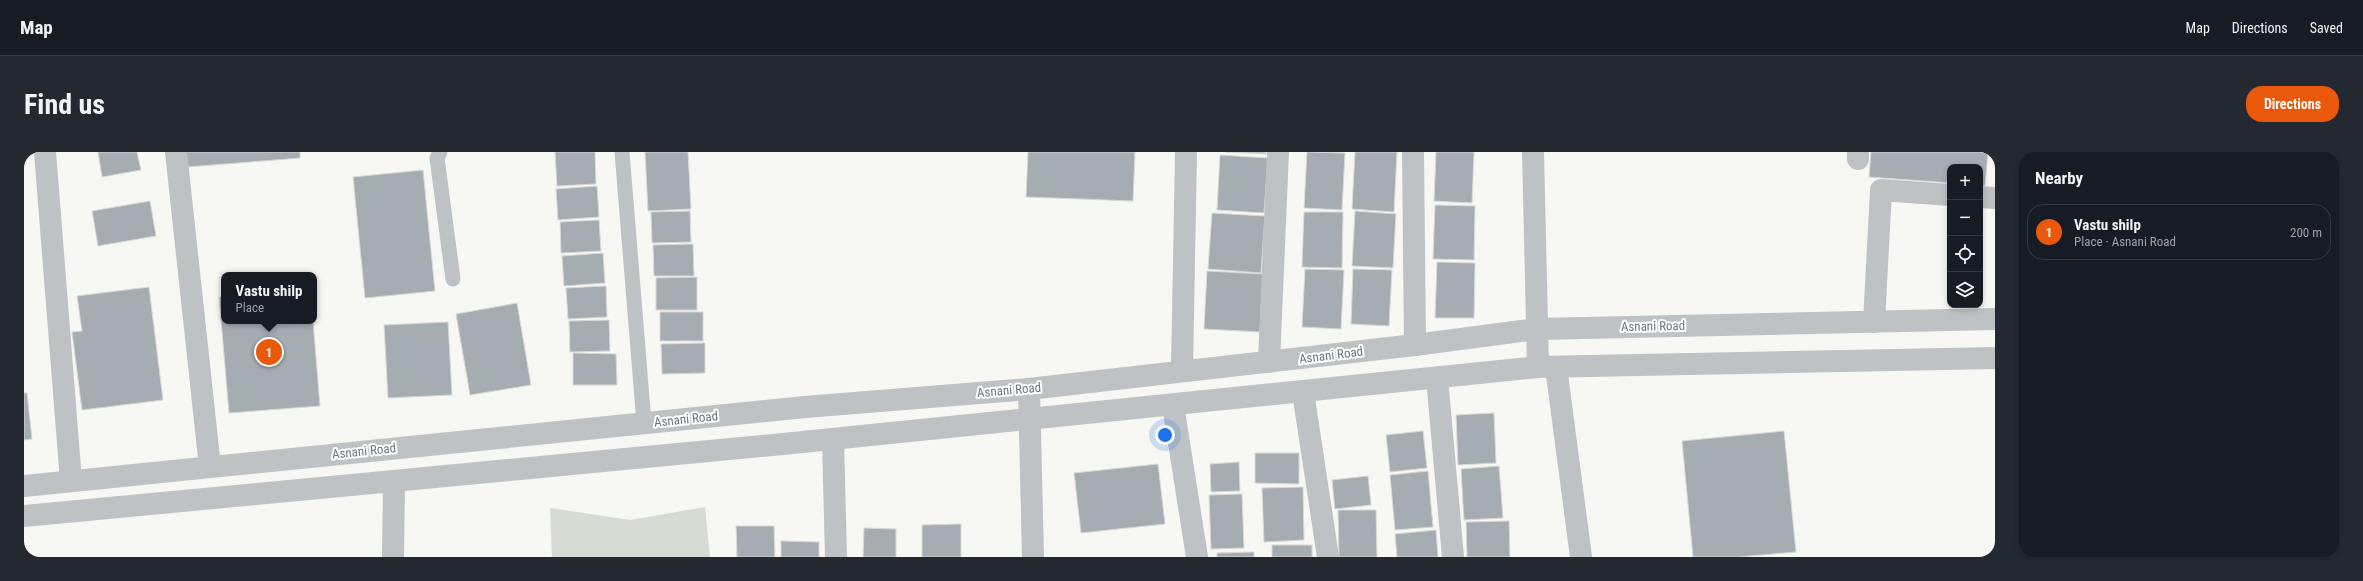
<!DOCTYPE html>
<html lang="en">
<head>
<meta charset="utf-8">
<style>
  body { margin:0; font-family:"Roboto Condensed",sans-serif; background:#242831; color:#f1f3f6 }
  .controls { position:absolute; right:12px; top:12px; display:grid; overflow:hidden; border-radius:8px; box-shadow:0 2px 6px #0003 }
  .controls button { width:36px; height:36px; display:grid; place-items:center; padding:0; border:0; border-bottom:1px solid #363941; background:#171b24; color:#f1f3f6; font:20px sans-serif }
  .you { position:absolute; left:1141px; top:283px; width:14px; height:14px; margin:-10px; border:3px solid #fff; border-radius:50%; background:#1a73e8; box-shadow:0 0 0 6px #1a73e833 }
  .badge { display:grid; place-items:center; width:26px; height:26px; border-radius:50%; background:#ea580c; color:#fff; font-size:13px; font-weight:700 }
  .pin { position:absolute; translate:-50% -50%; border:2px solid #fff; box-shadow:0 1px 4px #0006 }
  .popup { position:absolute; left:197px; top:120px; width:96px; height:52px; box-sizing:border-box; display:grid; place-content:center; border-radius:8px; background:#171b24; filter:drop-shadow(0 1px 3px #0005); font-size:13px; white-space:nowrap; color:#9ea1a6 }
  .popup b { font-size:15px; color:#f1f3f6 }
  .popup::after { content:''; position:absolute; left:50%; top:100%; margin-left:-8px; border:8px solid transparent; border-top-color:#171b24 }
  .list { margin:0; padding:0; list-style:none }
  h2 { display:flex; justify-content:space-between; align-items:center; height:52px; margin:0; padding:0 16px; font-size:17px }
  h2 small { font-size:13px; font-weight:400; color:#9ea1a6 }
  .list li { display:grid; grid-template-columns:26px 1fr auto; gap:12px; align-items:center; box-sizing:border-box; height:56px; margin:0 8px 8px; padding:0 8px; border:1px solid #363941; border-radius:16px }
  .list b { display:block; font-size:15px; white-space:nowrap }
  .list p { margin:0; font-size:13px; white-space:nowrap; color:#9ea1a6 }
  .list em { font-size:13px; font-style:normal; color:#9ea1a6 }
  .icon { flex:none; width:22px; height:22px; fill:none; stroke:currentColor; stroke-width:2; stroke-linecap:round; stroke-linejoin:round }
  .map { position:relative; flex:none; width:1971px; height:405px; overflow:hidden; border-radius:16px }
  header { display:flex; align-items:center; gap:24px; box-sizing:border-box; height:56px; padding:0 20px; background:#171b24; border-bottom:1px solid #363941 }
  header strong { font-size:19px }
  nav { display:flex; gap:22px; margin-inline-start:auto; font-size:14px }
  .intro { display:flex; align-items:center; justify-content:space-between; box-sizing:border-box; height:96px; padding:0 24px }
  h1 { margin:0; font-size:28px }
  .button { padding:10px 18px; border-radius:16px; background:#ea580c; color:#fff; font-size:14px; font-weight:700 }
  main { display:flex; gap:24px; padding:0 24px }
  aside { flex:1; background:#171b24; border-radius:16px; box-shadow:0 2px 6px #0003 }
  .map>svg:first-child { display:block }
  .green { fill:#d7dbd4 }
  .building { fill:#a6adb2; stroke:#d8d8d7 }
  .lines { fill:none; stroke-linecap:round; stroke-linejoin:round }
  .service { stroke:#bec2c5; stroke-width:15 }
  .minor { stroke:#bec2c5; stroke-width:22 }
  .tertiary { stroke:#bec2c5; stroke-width:22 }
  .labels { text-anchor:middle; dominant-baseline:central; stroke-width:4; stroke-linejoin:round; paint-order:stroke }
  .street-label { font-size:13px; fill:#697882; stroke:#fff }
</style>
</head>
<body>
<header>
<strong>Map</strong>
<nav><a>Map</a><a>Directions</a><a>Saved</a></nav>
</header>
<div class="intro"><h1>Find us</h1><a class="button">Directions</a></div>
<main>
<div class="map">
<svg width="1971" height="405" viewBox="0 0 1971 405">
  <rect width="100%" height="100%" fill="#f7f7f4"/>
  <path class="green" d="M681,355l5,50h-158l-2,-49 80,12z"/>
  <path class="building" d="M74,0h39l4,18 -39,7z
    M162,0h114v6l-112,9z
    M531,0h40l1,32 -39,2z
    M621,0h43l3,57 -43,2z
    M1004,0h107l-2,49 -107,-4z
    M1201,0h41v2z
    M1283,0l38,1 -3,57 -38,-2z
    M1331,0h42l-3,60 -42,-3z
    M1412,0h38l-2,51 -38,-2z
    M1847,0h117l-3,34h-5v-19h-30v16l-81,-6z
    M1196,3l48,3 -4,55 -47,-3z
    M399,18l12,121 -70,7 -12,-121z
    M573,34l2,31 -41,3 -2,-31z
    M126,49l6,35 -58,10 -6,-35z
    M1411,53l40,1 -1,54 -41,-1z
    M666,59l1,31 -39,1 -1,-31z
    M1331,59l41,3 -3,54 -41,-2z
    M1280,60h39l-1,56 -40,-1z
    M1188,61l53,3 -4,57 -53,-4z
    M575,68l2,31 -40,2 -1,-31z
    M669,92l1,32h-40l-1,-31z
    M579,101l2,30 -41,3 -2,-30z
    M1413,110l38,1 -1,55h-39z
    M1281,117l39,1 -3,59 -39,-2z
    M1329,117l39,1 -3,56 -38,-2z
    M1183,119l56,3 -3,58 -56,-3z
    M673,125v33h-41v-32z
    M582,134l1,31 -39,2 -2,-31z
    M125,135l14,113 -81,10 -10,-78 10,-1 -5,-35z
    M195,145h5v24h89l7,85 -91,7z
    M493,151l14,82 -61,10 -14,-81z
    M636,160h43v29h-43z
    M585,168l1,31 -40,1 -1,-31z
    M424,170l4,73 -64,3 -4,-73z
    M681,191v30l-43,1 -1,-30z
    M549,201l43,1 1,31h-44z
    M0,241h3l5,46 -8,1z
    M1470,261l2,50 -38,2 -2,-50z
    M1399,279l4,37 -37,4 -4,-37z
    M1760,279l12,121 -57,5h-46l-11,-116z
    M1231,301h44v31l-44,-1z
    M1215,310l1,29 -29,1 -1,-28z
    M1134,312l7,60 -84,9 -7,-60z
    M1475,314l4,52 -39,2 -3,-51z
    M1404,319l5,56 -38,3 -5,-55z
    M1344,324l3,29 -36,4 -3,-29z
    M1279,335l1,53 -40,2 -2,-54z
    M1218,342l2,54 -33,1 -2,-54z
    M1314,358h38l1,47h-38z
    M1485,369l1,36h-43l-1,-35z
    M937,372v33h-39v-32z
    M712,374h38l1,31h-38z
    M840,376l32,1v28h-33z
    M1412,378l2,27h-41l-2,-23z
    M757,389l38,1v15h-38z
    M1248,393h40v12h-40z
    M1230,400v5h-37v-4z"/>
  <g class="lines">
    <path class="service" d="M416,0l-3,6 16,121
      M598,0l22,271"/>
    <path class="minor" d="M21,0l26,329
      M152,0l34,315
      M1389,0l2,193
      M1834,7v-7
      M1956,45l15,1
      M1850,170l7,-132 69,5
      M1245,210l9,-210
      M1532,215l25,190
      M1158,218l4,-218
      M1413,226l16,179
      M1005,237l4,168
      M1279,240l25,165
      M1149,253l24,152
      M809,288l3,117
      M369,405l1,-75"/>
    <path class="tertiary" d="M1509,0l5,215
      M0,334l781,-79 224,-18 386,-44 122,-16 458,-10
      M0,364l759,-72 755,-77 457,-9"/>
  </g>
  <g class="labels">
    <g class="street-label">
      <text transform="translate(1629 174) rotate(-1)">Asnani Road</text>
      <text transform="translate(1307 203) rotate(-7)">Asnani Road</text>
      <text transform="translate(985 238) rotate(-5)">Asnani Road</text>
      <text transform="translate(662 267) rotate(-6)">Asnani Road</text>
      <text transform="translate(340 299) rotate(-6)">Asnani Road</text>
    </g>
  </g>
</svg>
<div class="controls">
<button>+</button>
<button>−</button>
<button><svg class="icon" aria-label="locate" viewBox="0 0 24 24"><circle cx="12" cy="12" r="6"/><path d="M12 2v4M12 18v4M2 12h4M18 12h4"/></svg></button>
<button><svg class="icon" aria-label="layers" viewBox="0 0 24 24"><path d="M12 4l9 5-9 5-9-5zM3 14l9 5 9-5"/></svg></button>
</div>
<div class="you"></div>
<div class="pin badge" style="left:245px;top:200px">1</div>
<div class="popup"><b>Vastu shilp</b>Place</div>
</div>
<aside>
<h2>Nearby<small></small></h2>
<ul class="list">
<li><span class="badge">1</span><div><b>Vastu shilp</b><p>Place · Asnani Road</p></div><em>200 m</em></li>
</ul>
</aside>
</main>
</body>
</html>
